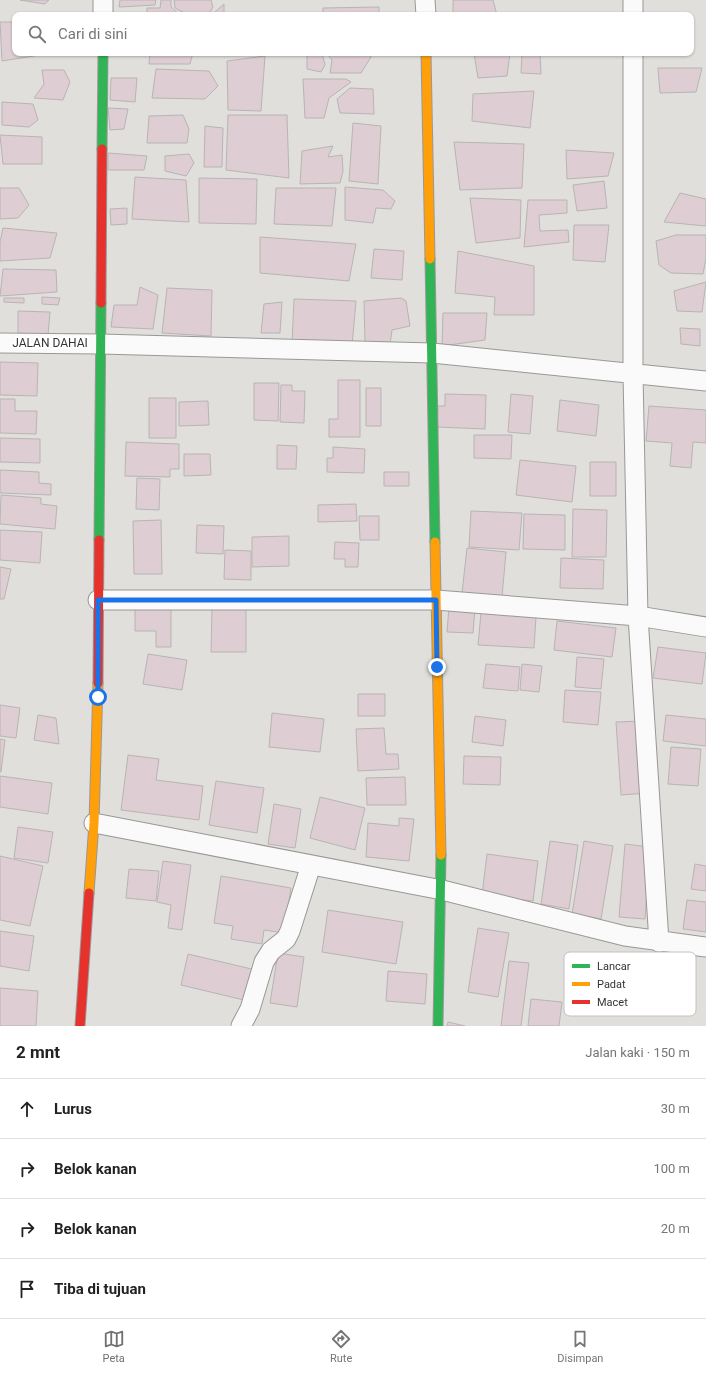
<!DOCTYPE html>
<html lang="id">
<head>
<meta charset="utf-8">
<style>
  body { margin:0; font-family:Roboto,sans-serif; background:#f6f6f6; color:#222 }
  .stop { position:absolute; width:12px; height:12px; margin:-9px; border:3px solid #1a73e8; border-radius:50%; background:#fff }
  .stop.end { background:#1a73e8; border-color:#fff; box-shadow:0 1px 4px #0008 }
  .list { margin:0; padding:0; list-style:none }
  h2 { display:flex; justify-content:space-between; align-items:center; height:52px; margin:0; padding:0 16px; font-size:17px }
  h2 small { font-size:13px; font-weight:400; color:#767676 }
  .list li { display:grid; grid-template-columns:26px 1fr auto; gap:12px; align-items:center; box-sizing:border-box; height:60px; padding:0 16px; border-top:1px solid #e0e0e0 }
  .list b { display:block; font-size:15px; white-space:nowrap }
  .list em { font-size:13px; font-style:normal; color:#767676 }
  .icon { flex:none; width:22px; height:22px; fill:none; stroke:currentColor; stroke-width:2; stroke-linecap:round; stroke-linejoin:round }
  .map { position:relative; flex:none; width:706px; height:1026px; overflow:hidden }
  .search { position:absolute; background:#fff; box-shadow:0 1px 3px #0004; left:12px; right:12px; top:12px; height:44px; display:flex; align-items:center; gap:10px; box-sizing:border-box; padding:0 14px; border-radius:8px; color:#767676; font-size:15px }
  .sheet { height:292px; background:#fff }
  nav { display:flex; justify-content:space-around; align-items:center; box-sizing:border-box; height:56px; border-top:1px solid #e0e0e0; background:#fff; font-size:11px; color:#767676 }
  nav a { display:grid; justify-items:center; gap:2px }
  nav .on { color:#71706e }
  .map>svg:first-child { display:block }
  .building { fill:#decdd2; stroke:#b7b5b4 }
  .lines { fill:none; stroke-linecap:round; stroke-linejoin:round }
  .street-casing { stroke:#999896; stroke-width:21 }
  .fast-casing { stroke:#999896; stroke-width:11 }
  .slow-casing { stroke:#999896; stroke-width:11 }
  .jam-casing { stroke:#999896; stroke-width:11 }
  .street { stroke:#fafafa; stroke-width:19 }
  .fast { stroke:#30b455; stroke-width:9 }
  .slow { stroke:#ff9f0a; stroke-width:9 }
  .jam { stroke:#e5322d; stroke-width:9 }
  .route { stroke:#1a73e8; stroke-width:5 }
  .labels { text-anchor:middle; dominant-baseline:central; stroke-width:4; stroke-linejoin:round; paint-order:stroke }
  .street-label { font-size:12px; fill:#353432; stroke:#fff }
  .key { fill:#fff; stroke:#c2c2c2; stroke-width:1 }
  .key-label { font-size:11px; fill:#353432 }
</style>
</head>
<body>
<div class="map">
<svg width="706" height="1026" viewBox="0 0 706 1026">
  <rect width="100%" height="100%" fill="#e1dfdc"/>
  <path class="building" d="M20,0h29l-4,4z
    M120,0h36l-1,5 -36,2z
    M161,0h10v7l9,8h-33v-7h13z
    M174,0h37l2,7 -4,7h-23l-11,-6z
    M453,0h40l4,15h-44z
    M224,4v11h-13l4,-3z
    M379,7v8h-56v-7z
    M0,22h15v31h26l-1,2 -38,6z
    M150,53h43l-3,11h-41z
    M307,53h15l3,12 -4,7 -14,-3z
    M341,53h27l3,4 -10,16h-31l2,-13 -4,-5z
    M474,53h36l-3,23 -29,2z
    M522,53h18l1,21 -20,-1z
    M265,56l-4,55 -33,-1 -1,-49z
    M658,68h44l-6,24 -36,1z
    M156,69l53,2 9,15 -13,13 -53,-1z
    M42,70h22l6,12 -7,18 -29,-2 10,-14z
    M111,78h26l-2,24 -25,-2z
    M303,79h43l5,3 -22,16 -5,20h-19z
    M350,88l23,1 1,25 -34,-1 -3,-14z
    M534,91l-4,37 -58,-7 1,-27z
    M2,102l31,2 5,16 -9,7 -27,-2z
    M108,108l20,1 -4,20 -14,1z
    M183,115l6,14 -2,14h-40l2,-27z
    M228,115h59l2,63 -63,-8z
    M353,123l28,3 -3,58 -29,-3z
    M205,126l18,2 -1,39h-18z
    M0,135l42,2v27h-39z
    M454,142l70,2 -2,44 -62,2z
    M333,146l-5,11 14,-2 1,16 -3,12 -40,1 2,-33z
    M566,150l48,3 -6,23 -41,3z
    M108,153l39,3 -3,14h-36z
    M189,154l5,9 -8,13 -21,-5v-15z
    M135,177l51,3 3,42 -57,-3z
    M199,178l58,1 -1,45 -57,-1z
    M604,181l3,27 -30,3 -4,-26z
    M345,187l38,3 12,11 -4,8 -15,-1 -3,15 -28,-3z
    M0,188h19l10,17 -11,13 -18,1z
    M276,188h60l-4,38 -58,-2z
    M680,193l26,6v27l-42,-4z
    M470,198l51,2 -1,38 -44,5z
    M528,200h39v13l-28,2 1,16 28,-1 1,12 -45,5z
    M127,208v16l-16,1 -1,-16z
    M574,225h35l-4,37 -32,-2z
    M3,228l54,5 -7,25 -50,3v-19z
    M676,235h30v23l-3,16 -32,-1 -12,-8 -3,-24z
    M260,237l96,7 -7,37 -89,-8z
    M374,249l30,2 -2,29 -31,-2z
    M458,251l76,15v49h-40l1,-18 -40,-4z
    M3,269l53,1 1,22 -57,4z
    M706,282l-4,30 -25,-1 -3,-20z
    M140,287l18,8 -5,34 -42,-2 3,-22h23z
    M167,288l45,2 -1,46 -49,-3z
    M42,297l18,1 -2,7 -16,-1z
    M4,298h20v5l-20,-1z
    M401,298l5,3 4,25 -18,4 -2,15 -25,-1 -1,-43z
    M294,299l62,2 -4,45 -60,-2z
    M282,302l-2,31h-19l3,-29z
    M18,311l32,1 -2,23 -30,-2z
    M443,313h44l-2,27 -43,6z
    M680,328l20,1v17l-19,-2z
    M0,362l38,1 -1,33 -37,-1z
    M338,380h22v57h-31v-18h9z
    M254,383h25l-1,38 -24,-1z
    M281,385h11v6h13l-1,32 -24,-1z
    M366,388h15v38h-15z
    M445,394l41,1 -1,34 -48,-2 1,-21h7z
    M511,394l22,2 -3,38 -22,-2z
    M149,398h27v40h-27z
    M0,399h15v12h22l-1,23 -36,-1z
    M560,400l39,5 -3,31 -39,-5z
    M208,401l1,24 -30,1v-24z
    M649,406l57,4v33l-13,-1 -2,26 -21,-2 2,-23 -26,-2z
    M474,435h38l-1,24 -37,-1z
    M0,438l40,1v24l-40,-1z
    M126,442l53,2v25h-9v8l-45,-1z
    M277,445l20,1 -1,23h-19z
    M333,447l32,2 -1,24 -37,-1v-14h6z
    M184,454h26l1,21 -27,1z
    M520,460l56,6 -4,36 -56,-7z
    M590,462h26v34h-26z
    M0,470l39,2v11l12,1v11l-51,-2z
    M384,472h25v14h-25z
    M137,478l23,1 -1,31 -23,-1z
    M1,495l40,3v6l16,2 -2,23 -55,-5z
    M356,504l1,17 -39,1v-17z
    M573,509l34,1 -1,47h-34z
    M471,511l51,2 -3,37 -50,-3z
    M524,514l41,1v35l-42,-1z
    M359,516h20v24h-19z
    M161,520l1,54h-28l-1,-53z
    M197,525l27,1 -1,28 -27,-1z
    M0,530l42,2 -2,31 -40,-3z
    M289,536v30l-37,1v-30z
    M335,542l24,1 -1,24h-13v-8h-11z
    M467,548l39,4 -4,45 -40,-4z
    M225,550l26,1v29l-27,-1z
    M561,558l43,2 -1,29 -43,-1z
    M0,567l11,2 -7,30h-4z
    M135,604h36v43h-15v-16h-21z
    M449,607l26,1 -2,25 -26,-1z
    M212,609h34v43h-35z
    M481,613l55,4 -2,31 -56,-3z
    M557,621l59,7 -4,29 -58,-7z
    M658,647l48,6 -4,31 -49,-6z
    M148,654l39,6 -5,30 -39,-6z
    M577,657l27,2 -3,30 -26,-2z
    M486,664l34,3 -2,24 -35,-3z
    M522,664l20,2 -3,26 -19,-2z
    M565,690l36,2 -3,33 -35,-3z
    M358,694h27v22h-27z
    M0,705l20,3 -4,30 -16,-2z
    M272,713l52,6 -4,33 -51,-5z
    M38,715l18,3 3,26 -25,-4z
    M666,715l40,4v27l-43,-5z
    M475,716l31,4 -3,26 -31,-4z
    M643,721l5,72 -27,2 -5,-73z
    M384,728l2,26h12l1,15 -41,2 -2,-42z
    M0,739l5,1 -4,32h-1z
    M671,747l30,2 -3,37 -30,-2z
    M128,755l31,4 -3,21 47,6 -4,34 -78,-10z
    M464,756l37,1 -1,28 -37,-1z
    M0,776l52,7 -4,31 -48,-7z
    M405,777l1,28h-39l-1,-27z
    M216,781l48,7 -7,45 -48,-8z
    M320,797l45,11 -10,42 -45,-12z
    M274,804l27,5 -6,39 -27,-4z
    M399,818l15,1 -5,42 -43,-4 2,-34 31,3z
    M18,827l35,5 -5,31 -34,-5z
    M550,841l28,4 -9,64 -28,-5z
    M584,841l29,5 -12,73 -29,-5z
    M625,844l25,3 -5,72 -26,-2z
    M487,854l51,7 -5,40 -51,-6z
    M0,856l43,10 -13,60 -30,-6z
    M163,861l28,4 -9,65 -14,-2 3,-23 -14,-3z
    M695,864l11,2v25l-15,-2z
    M129,869l30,2 -3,30 -30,-3z
    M221,876l70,12 -7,45 -20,-3 -2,14 -31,-5 2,-13 -19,-3z
    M687,900l19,2v30l-23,-3z
    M328,910l75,12 -7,42 -74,-12z
    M478,928l31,5 -11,64 -30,-5z
    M0,931l34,5 -5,35 -29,-5z
    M278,953l26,4 -7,50 -27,-4z
    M188,954l68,16 -8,31 -67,-16z
    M509,961l20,2 -8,63h-20z
    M388,971l39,3 -2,30 -39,-3z
    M0,988l38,3 -2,35h-36z
    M531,999l31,3 -3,24h-31z
    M448,1022l17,4h-18z"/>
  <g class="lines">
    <defs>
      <path id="street" d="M425,0l1,15
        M633,0v15
        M103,15v-15
        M633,53v321l5,242 21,326
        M0,343l101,1 331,9 274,28
        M98,600h338l202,16 68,11
        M94,823l348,67 183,46 81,11
        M241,1026l9,-17 14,-47 7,-11 15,-12 4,-8 21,-66"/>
      <path id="fast" d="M102,149l1,-96
        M430,259l5,283
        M99,540l2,-237
        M438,1026l3,-171"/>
      <path id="slow" d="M426,53l4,206
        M435,542l6,313
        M89,893l5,-70 4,-140"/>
      <path id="jam" d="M101,303l1,-154
        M98,683l1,-143
        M80,1026l9,-133"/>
    </defs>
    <use href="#street" class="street-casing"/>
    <use href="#fast" class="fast-casing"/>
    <use href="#slow" class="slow-casing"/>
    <use href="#jam" class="jam-casing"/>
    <use href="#street" class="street"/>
    <use href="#fast" class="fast"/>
    <use href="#slow" class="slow"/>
    <use href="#jam" class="jam"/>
  </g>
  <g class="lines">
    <path class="route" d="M98,697v-97h338l1,67"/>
  </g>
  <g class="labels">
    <g class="street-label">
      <text x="50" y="343">JALAN DAHAI</text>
    </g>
  </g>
  <rect x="564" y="952" width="132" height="64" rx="6" class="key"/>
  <rect x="572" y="964" width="18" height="4" fill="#30b455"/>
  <rect x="572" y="982" width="18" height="4" fill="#ff9f0a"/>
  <rect x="572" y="1000" width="18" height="4" fill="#e5322d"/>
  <g class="key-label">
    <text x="597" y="970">Lancar</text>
    <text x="597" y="988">Padat</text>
    <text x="597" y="1006">Macet</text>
  </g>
</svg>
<div class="stop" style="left:98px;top:697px"></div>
<div class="stop end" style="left:437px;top:667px"></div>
<div class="search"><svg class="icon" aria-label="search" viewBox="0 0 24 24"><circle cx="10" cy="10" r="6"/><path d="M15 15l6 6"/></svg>Cari di sini</div>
</div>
<section class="sheet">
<h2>2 mnt<small>Jalan kaki · 150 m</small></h2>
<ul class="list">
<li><svg class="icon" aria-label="ahead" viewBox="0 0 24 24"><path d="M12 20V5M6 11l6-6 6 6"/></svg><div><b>Lurus</b></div><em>30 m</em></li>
<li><svg class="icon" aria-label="right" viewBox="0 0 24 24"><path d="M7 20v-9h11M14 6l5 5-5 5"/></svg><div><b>Belok kanan</b></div><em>100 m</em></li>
<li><svg class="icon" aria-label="right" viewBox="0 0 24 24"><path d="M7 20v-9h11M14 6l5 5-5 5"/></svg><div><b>Belok kanan</b></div><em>20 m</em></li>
<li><svg class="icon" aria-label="arrive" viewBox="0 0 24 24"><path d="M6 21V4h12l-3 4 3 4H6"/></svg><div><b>Tiba di tujuan</b></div></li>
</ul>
</section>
<nav>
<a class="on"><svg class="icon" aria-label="map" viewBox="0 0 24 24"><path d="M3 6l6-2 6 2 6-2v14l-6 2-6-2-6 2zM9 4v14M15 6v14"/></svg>Peta</a>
<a><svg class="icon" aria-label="directions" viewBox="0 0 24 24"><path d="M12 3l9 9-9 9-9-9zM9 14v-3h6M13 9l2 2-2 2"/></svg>Rute</a>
<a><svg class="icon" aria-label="saved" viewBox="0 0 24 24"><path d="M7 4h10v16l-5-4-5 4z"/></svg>Disimpan</a>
</nav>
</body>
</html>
